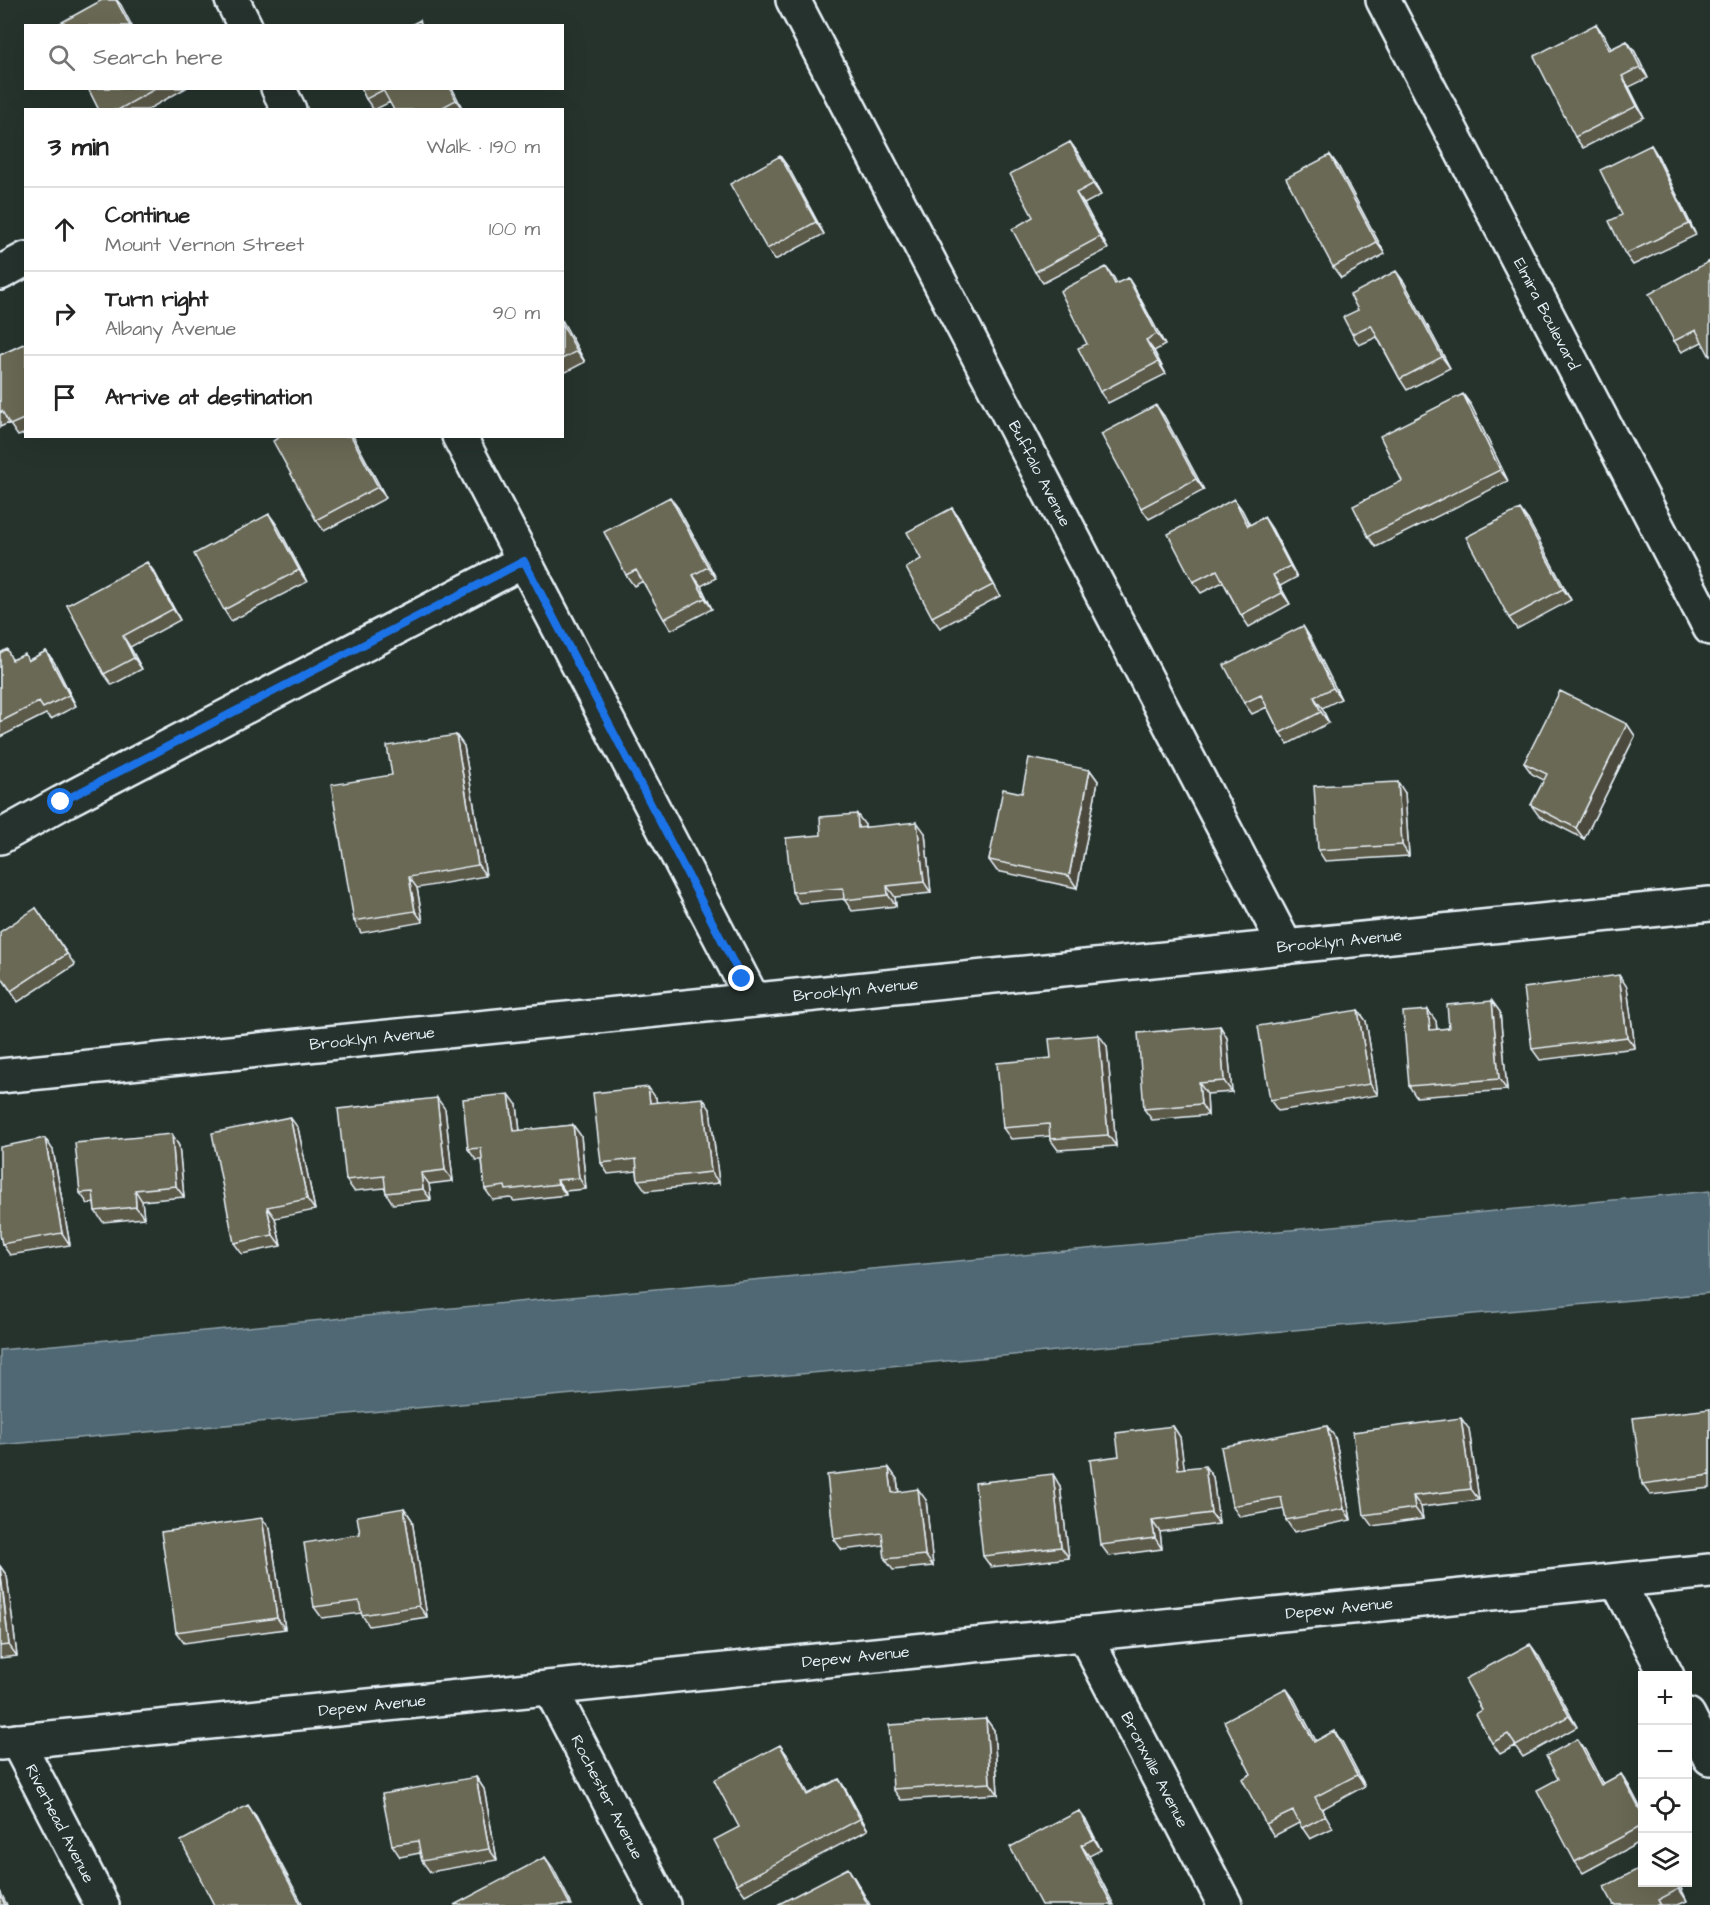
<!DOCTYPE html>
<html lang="en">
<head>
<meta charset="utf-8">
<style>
  body { margin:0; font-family:"Architects Daughter",sans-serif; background:#f2f2f2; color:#222 }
  .controls { position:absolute; right:18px; bottom:18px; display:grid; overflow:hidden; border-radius:0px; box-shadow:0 6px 24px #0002 }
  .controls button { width:54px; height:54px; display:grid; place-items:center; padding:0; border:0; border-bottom:2px solid #e0e0e0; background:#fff; color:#222; font:30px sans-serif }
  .stop { position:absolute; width:18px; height:18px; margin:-14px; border:4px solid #1a73e8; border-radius:50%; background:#fff }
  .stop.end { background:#1a73e8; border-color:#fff; box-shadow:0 2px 6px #0008 }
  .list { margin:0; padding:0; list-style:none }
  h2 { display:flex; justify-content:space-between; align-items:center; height:78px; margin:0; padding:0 24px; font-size:26px }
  h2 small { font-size:20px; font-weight:400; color:#767676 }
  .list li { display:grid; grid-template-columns:39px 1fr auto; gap:18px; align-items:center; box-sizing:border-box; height:84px; padding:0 24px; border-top:2px solid #e0e0e0 }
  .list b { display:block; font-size:22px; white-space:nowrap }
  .list p { margin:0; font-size:20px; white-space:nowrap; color:#767676 }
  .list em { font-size:20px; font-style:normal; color:#767676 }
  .icon { flex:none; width:33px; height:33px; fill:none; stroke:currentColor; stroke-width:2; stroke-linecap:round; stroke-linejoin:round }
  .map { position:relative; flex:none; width:1710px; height:1905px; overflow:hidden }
  .search { position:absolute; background:#fff; box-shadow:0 6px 24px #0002; left:24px; top:24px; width:540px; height:66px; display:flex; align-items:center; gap:15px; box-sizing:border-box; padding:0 21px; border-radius:0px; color:#767676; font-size:22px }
  .panel { position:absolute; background:#fff; box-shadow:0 6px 24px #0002; left:24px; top:108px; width:540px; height:330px; border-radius:0px }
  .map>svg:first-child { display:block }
  .water { fill:#4f6873; stroke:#8c9fa8; stroke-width:1.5 }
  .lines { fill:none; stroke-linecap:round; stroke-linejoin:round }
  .street-casing { stroke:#e8f1f8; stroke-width:38 }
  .street { stroke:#26332d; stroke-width:33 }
  .wall { fill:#5c5a49; stroke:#e8f1f8; stroke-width:1.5 }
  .shaded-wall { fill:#4b4a3c; stroke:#e8f1f8; stroke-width:1.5 }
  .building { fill:#6b6955; stroke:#e8f1f8; stroke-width:1.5 }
  .route { stroke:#1a73e8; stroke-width:8 }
  .labels { text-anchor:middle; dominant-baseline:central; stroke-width:6; stroke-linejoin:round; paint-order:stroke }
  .street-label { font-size:16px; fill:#e8f1f8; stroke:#26332d }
</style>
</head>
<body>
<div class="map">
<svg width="1710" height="1905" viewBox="0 0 1710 1905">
  <rect width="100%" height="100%" fill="#26332d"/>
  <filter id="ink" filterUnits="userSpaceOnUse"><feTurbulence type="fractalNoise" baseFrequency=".0167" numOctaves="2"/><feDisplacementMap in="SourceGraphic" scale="12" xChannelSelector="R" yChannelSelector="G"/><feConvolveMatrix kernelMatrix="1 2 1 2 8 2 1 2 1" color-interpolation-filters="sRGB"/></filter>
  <g filter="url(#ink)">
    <path class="water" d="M1710,1191v102l-1710,152v-95z"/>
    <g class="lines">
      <defs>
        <g id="street">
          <path d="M232,0l13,26"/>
          <path id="s1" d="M793,0l493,947"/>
          <path id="s2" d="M1383,0l327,628"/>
          <path d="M278,88l11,22"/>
          <path d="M0,273l26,-14"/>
          <path d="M459,436l294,564"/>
          <path d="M0,837l61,-34 463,-242"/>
          <path id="s3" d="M0,1076l1710,-172"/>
          <path d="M1617,1581l50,95"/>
          <path id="s4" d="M1084,1634l141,271"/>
          <path id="s5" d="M550,1688l113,217"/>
          <path d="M1688,1715l22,43"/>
          <path id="s6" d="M17,1741l85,164"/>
          <path id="s7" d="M0,1743l1710,-172"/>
        </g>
      </defs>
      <use href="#street" class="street-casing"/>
      <use href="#street" class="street"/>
    </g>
    <path class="wall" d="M1604,35l7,14 16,-8 8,11 13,26 -19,9 15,30 -61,31 -8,-11z
      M88,88h98l-39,22h-48z
      M361,88h91l11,22h-69l-4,-8 -16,8 -8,-11z
      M1070,142l8,11 23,42 -17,9 24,45 -65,34 -8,-11 -2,-55z
      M1651,145l7,11 38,79 -63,30 -8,-11 -3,-39z
      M1330,155l8,11 47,88 -44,24 -8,-11z
      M788,167l36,67 -49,26 -8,-11z
      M1710,261l-8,81 -20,10 -8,-11z
      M1114,278l3,6 11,-6 7,11 30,56 -11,6 12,23 -58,29 -8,-11 -13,-48z
      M1404,282l46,86 -43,22 -7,-11 -23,-42 -18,8 -7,-11 6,-24z
      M562,320l23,42 -23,12z
      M26,343v90l-8,3 -9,-13 -9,4v-72z
      M1471,405l37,76 -132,66 -8,-11 34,-55z
      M1164,416l40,74 -55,29 -8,-11z
      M281,436h72l33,62 -62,33 -8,-11z
      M1234,499l8,11 8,15 14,-8 8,12 25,48 -17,9 10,18 -41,23 -8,-12 -18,-33 -22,11 -8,-11z
      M678,508l38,70 -15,8 11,23 -41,21 -7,-11 -21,-38 -9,5 -8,-11z
      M952,508l8,12 40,76 -60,32 -8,-11 -11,-58z
      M1528,520l43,80 -54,29 -8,-11z
      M277,525l30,57 -76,39 -7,-11z
      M155,573l25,47 -50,27 12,22 -30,16 -8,-11 -37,-69z
      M1310,637l31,62 -19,9 7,15 -41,21 -8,-11 -13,-26 -15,7 -8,-11z
      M46,651l8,11 22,44 -25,13 -5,-5 -46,23v-84l14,7h15z
      M1627,724l8,12 -51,103 -45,-23 -8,-11 13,-25 -12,-6 -8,-11z
      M456,735l8,11 22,130 -69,12 6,34 -62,11 -7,-12 38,-146z
      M1090,770l8,11 -21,107 -80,-17 -8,-11 33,-67z
      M1405,793l4,63 -84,5 -7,-11z
      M865,825v2l60,6 6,60 -36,4 1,9 -44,5 -8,-12 -45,4 -7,-11 29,-57z
      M36,908l39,57 -57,37 -18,-27z
      M1627,987l8,61 -95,12 -8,-11z
      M1492,1001l8,11 7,78 -91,7 -7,-11 27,-65 1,9 12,-2z
      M1358,1010l8,11 12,74 -100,16 -8,-11z
      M1220,1026l7,12 5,54 -25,2 1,21 -56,5 -8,-11z
      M1107,1046l9,100 -58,4 -8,-11v-3l-39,3 -8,-11 48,-70z
      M656,1098v4l54,7 9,74 -73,8 -8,-11 -1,-9 -29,3 -7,-11z
      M517,1105l3,26 53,-6 8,11 5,53 -21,2 1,4 -52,6 -3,-3 -18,2 -8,-11 -3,-29h-6l-8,-11z
      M445,1109l8,72 -24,3 2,16 -38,4 -7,-11 -1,-5 -31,3 -8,-11z
      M298,1128l17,82 -40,8 6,28 -39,8 -8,-11z
      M172,1134l7,12 5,51 -42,4 2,17 -41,4 -8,-11 -1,-8 -6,1 -8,-11z
      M53,1150l17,95 -60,10 -8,-11z
      M1710,1409v79l-60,7 -8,-11z
      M1173,1426l7,11 4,31 29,9 6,47 -59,8 2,17 -53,7 -8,-11 18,-89z
      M1469,1429l10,71 -58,7 2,12 -51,7 -8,-11z
      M1335,1437l16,83 -57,12 -8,-12 -2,-11 -44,8 -8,-11z
      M889,1468l8,11 2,13 27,8 7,66 -40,4 -8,-11 -1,-14 -42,5 -8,-11z
      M1060,1486l9,72 -78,9 -8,-11z
      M404,1508l8,12 15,97 -58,9 -7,-11 -1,-2 -39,5 -8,-11z
      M270,1529l15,100 -101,14 -8,-11z
      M0,1566l7,10 10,80 -17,2z
      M1538,1655l39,72 -54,30 -8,-11 -15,8 -8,-11 -10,-33z
      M1294,1699l22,42 18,-10 8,11 23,44 -43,23 11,19 -23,11 -11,-16 -25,13 -8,-12 -15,-50z
      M986,1719l8,11 4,64 -97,6 -8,-11z
      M1585,1750l18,34 18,-10 8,12 13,25v30l-59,32 -8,-11 -17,-83z
      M788,1756l20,38 31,-15 7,11 22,40 -123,65 -8,-11 2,-57z
      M476,1777l8,12 13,71 -67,12 -8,-11 -2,-8 -20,4 -8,-12z
      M1079,1811l8,11 14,28 -12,6 -48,49z
      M1642,1882h36l9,19 -9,4h-64z"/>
    <path class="shaded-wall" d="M116,0h1l4,5 11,21h-2z
      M1596,24l8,11 13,26 -8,-11z
      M1627,41l8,11 13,26 -8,-11z
      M1622,76l7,11 15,30 -7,-11z
      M450,88h2l11,22 -7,-10z
      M1070,142l8,11 23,42 -8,-11z
      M1651,145l7,11 38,79 -7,-11z
      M1330,155l8,11 47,88 -8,-11z
      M780,156l8,11 36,67 -8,-12z
      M1076,193l8,11 24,45 -8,-12z
      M1106,267l8,11 9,17 -8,-11z
      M1396,271l8,11 46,86 -8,-11z
      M1128,278l7,11 30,56 -8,-11z
      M562,320l23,42 -8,-11 -15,-27z
      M1146,340l8,11 12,23 -8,-12z
      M1463,394l8,11 37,76 -8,-11z
      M1156,405l8,11 40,74 -8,-11z
      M351,436h2l33,62 -8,-11z
      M670,497l8,11 38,70 -8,-11z
      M1234,499l8,11 14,27 -8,-11z
      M952,508l8,12 40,76 -7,-11z
      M1520,509l8,11 43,80 -8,-11z
      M269,514l8,11 30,57 -8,-12z
      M1264,517l8,12 25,48 -7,-11z
      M147,562l8,11 25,47 -7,-11z
      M693,575l8,11 11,23 -7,-11z
      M1273,575l7,11 10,18 -8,-11z
      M1303,626l7,11 31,62 -8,-11z
      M123,636l7,11 12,22 -8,-11z
      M46,651l8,11 22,44 -7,-11z
      M1314,697l8,11 7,15 -8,-11z
      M1627,724l8,12 -51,103 -8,-11z
      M456,735l8,11 22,130 -8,-11z
      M1090,770l8,11 -21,107 -8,-12z
      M1398,782l7,11 4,63 -7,-11z
      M857,814l8,11 1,14 -8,-11z
      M917,822l8,11 6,60 -7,-11z
      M409,877l8,11 6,34 -8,-11z
      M887,886l8,11 1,9 -8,-11z
      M1619,975l8,12 8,61 -8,-11z
      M1492,1001l8,11 7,78 -8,-11z
      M1358,1010l8,11 12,74 -8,-11z
      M1428,1010l8,11 2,20 -8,-11z
      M1220,1026l7,12 5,54 -8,-11z
      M1099,1035l8,11 9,100 -8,-11z
      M1199,1083l8,11 1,21 -7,-11z
      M648,1087l8,11 2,16 -8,-11z
      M509,1094l8,11 4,37 -7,-11z
      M437,1098l8,11 8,72 -8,-11z
      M703,1098l7,11 9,74 -8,-11z
      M290,1117l8,11 17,82 -8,-11z
      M573,1125l8,11 5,53 -7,-11z
      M172,1134l7,12 5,51 -8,-11z
      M45,1138l8,12 17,95 -8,-12z
      M421,1173l8,11 2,16 -8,-11z
      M557,1180l8,11 1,4 -8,-11z
      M135,1190l7,11 2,17 -8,-11z
      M267,1207l8,11 6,28 -8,-11z
      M1461,1418l8,11 10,71 -8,-11z
      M1173,1426l7,11 6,43 -8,-11z
      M1327,1426l8,11 16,83 -7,-11z
      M1205,1466l8,11 6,47 -8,-11z
      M889,1468l8,11 3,25 -8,-11z
      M1053,1474l7,12 9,72 -8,-11z
      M918,1489l8,11 7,66 -8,-11z
      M1413,1496l8,11 2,12 -8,-11z
      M404,1508l8,12 15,97 -8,-11z
      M262,1518l8,11 15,100 -8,-11z
      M1152,1521l8,11 2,17 -7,-11z
      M0,1566l7,10 10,80 -8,-11z
      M1530,1644l8,11 39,72 -8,-11z
      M1286,1688l8,11 28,54 -8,-11z
      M986,1719l8,11 4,64 -8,-11z
      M1334,1731l8,11 23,44 -8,-11z
      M1577,1739l8,11 24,46 -8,-11z
      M780,1745l8,11 27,50 -8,-11z
      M1621,1774l8,12 13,25v3z
      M476,1777l8,12 13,71 -8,-11z
      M839,1779l7,11 22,40 -8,-11z
      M248,1805l8,12 47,88h-2z
      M1079,1811l8,11 14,28 -7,-11z
      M1081,1845l8,11 25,49h-2z
      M545,1857l8,11 19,37h-2z
      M848,1868l7,11 15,26h-2z
      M1676,1882h2l9,19 -8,-12z
      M0,1891l7,14h-2l-5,-10z"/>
    <path class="building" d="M102,0h14l14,26h-75z
      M420,20l2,6h-13z
      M1596,24l13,26 18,-9 13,26 -18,9 15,30 -62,31 -41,-81z
      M88,88h69l-39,22h-19z
      M361,88h89l6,12 -15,8 1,2h-48l-11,-20 -17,9z
      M1070,142l23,42 -17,9 24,44 -65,35 -23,-43 21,-12 -23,-43z
      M1651,145l38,79 -64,30 -16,-33 13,-6 -22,-45z
      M1330,155l47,88 -44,24 -47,-89z
      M780,156l36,66 -49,27 -37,-65z
      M1710,261v96l-14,-27 -22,11 -25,-47z
      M1106,267l9,17 13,-6 29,56 -11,6 12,22 -58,30 -22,-44 9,-4 -27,-53z
      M1396,271l46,86 -42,22 -29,-54 -19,9 -9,-17 15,-7 -8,-15z
      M562,324l15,27 -15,8z
      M26,343v75l-16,7 -8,-14 -2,1v-57z
      M1463,394l37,76 -132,66 -15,-30 49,-25 -22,-45z
      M1156,405l40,74 -55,29 -40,-74z
      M281,436h70l27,51 -62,33 -43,-79z
      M670,497l38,70 -15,8 12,23 -41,21 -28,-49 -10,5 -22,-43z
      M1234,499l14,27 16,-9 26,49 -17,9 9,18 -41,22 -24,-45 -24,12 -25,-48z
      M952,508l41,77 -61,32 -26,-49 15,-9 -14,-27z
      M1520,509l43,80 -54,29 -43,-81z
      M269,514l30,56 -75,40 -30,-56z
      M147,562l26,47 -50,27 11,22 -30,16 -37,-69z
      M1303,626l30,62 -19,9 7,15 -41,21 -19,-38 -17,8 -20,-38z
      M7,649l5,11 13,-6 3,7 18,-10 23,44 -26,13 -4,-6 -39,20v-69z
      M1560,691l67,33 -51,104 -45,-23 16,-31 -23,-11z
      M456,735l22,130 -69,12 6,34 -61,10 -23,-136 61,-10 -5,-29z
      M1029,758l61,12 -21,106 -80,-16 14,-71 19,4z
      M1398,782l4,63 -84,5 -4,-64z
      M857,814l1,14 59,-6 7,60 -37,4 1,9 -44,5 -1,-12 -51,4 -6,-54 35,-3 -1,-18z
      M36,908l31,46 -56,37 -11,-16v-43z
      M1619,975l8,62 -95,12 -8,-61z
      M1492,1001l7,78 -90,7 -6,-74 25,-2 2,20 19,-2 -2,-23z
      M1358,1010l12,74 -100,16 -12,-74z
      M1220,1026l4,55 -25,2 2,21 -57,5 -6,-76z
      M1099,1035l9,100 -58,4 -1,-15 -46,4 -6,-65 54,-5 -2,-19z
      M648,1087l2,16 53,-5 8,74 -73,8 -2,-21 -35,4 -8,-70z
      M509,1094l5,37 59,-6 6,53 -22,2 1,4 -52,6 -1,-4 -20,3 -4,-41 -13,1 -5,-50z
      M437,1098l8,72 -24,3 2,16 -37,4 -2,-17 -38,4 -8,-71z
      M290,1117l17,82 -40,8 6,28 -39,8 -22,-110z
      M172,1134l4,52 -41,4 1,17 -41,4 -2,-19 -13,1 -5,-50z
      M45,1138l17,95 -60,11 -2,-9v-88z
      M1710,1409v66l-68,9 -9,-66z
      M1461,1418l10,71 -58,7 2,12 -51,7 -11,-83z
      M1173,1426l5,43 27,-3 6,47 -59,8 3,17 -54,7 -11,-85 29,-4 -3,-23z
      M1327,1426l17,83 -58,11 -5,-23 -49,9 -11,-59z
      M889,1468l3,25 26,-4 7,66 -40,4 -3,-26 -48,6 -7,-64z
      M1053,1474l8,73 -78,9 -8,-73z
      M404,1508l15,98 -57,9 -3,-14 -45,6 -10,-64 56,-9 -3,-18z
      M262,1518l15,100 -101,14 -15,-100z
      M0,1570l9,75 -9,1z
      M1530,1644l39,72 -53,30 -8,-12 -16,9 -16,-29 6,-4 -17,-31z
      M1286,1688l28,54 20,-11 23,44 -42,22 10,19 -23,12 -9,-17 -27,13 -24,-45 9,-5 -27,-53z
      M986,1719l4,64 -97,6 -4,-64z
      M1577,1739l24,46 20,-11 21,40v12l-67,36 -38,-72 21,-11 -12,-23z
      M780,1745l27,50 32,-16 21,40 -123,65 -23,-44 25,-13 -25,-47z
      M476,1777l13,72 -67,12 -4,-20 -26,4 -10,-51z
      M248,1805l53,100h-87l-33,-64z
      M1079,1811l15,28 -13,6 31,60h-71l-31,-58z
      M545,1857l25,48h-116z
      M1642,1867v15h34l3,7 -21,11 3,5h-47l-10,-18z
      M848,1868l20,37h-91z
      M0,1895l5,10h-5z"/>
  </g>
  <g class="lines" filter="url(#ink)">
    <path class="route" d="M61,802l463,-241 218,418"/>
  </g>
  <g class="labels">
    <g class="street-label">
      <text stroke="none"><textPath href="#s2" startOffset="354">Elmira Boulevard</textPath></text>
      <text stroke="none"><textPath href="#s1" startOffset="534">Buffalo Avenue</textPath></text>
      <text stroke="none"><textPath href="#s3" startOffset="1346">Brooklyn Avenue</textPath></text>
      <text stroke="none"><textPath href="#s3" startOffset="860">Brooklyn Avenue</textPath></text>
      <text stroke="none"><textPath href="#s3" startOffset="374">Brooklyn Avenue</textPath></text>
      <text stroke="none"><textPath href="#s7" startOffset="1346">Depew Avenue</textPath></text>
      <text stroke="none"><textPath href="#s7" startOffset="860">Depew Avenue</textPath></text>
      <text stroke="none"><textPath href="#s7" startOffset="374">Depew Avenue</textPath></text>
      <text stroke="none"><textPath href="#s4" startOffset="153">Bronxville Avenue</textPath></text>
      <text stroke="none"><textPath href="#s5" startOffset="123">Rochester Avenue</textPath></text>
      <text stroke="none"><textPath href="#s6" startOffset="93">Riverhead Avenue</textPath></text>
    </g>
  </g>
</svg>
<div class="controls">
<button>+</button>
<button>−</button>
<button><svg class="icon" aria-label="locate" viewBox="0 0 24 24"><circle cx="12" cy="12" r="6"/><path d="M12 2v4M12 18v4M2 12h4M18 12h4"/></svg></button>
<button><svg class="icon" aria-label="layers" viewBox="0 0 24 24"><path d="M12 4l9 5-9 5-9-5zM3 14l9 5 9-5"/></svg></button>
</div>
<div class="stop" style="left:61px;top:802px"></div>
<div class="stop end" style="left:742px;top:979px"></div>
<div class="search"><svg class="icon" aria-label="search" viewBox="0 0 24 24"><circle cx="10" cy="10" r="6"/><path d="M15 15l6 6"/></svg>Search here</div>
<section class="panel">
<h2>3 min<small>Walk · 190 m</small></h2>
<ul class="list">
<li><svg class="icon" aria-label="ahead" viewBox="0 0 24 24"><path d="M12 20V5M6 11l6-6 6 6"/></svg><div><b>Continue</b><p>Mount Vernon Street</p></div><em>100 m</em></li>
<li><svg class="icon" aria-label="right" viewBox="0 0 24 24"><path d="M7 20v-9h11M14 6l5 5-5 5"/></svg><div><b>Turn right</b><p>Albany Avenue</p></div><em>90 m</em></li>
<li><svg class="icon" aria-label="arrive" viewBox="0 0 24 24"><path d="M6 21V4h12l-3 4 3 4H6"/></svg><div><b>Arrive at destination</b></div></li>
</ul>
</section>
</div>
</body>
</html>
